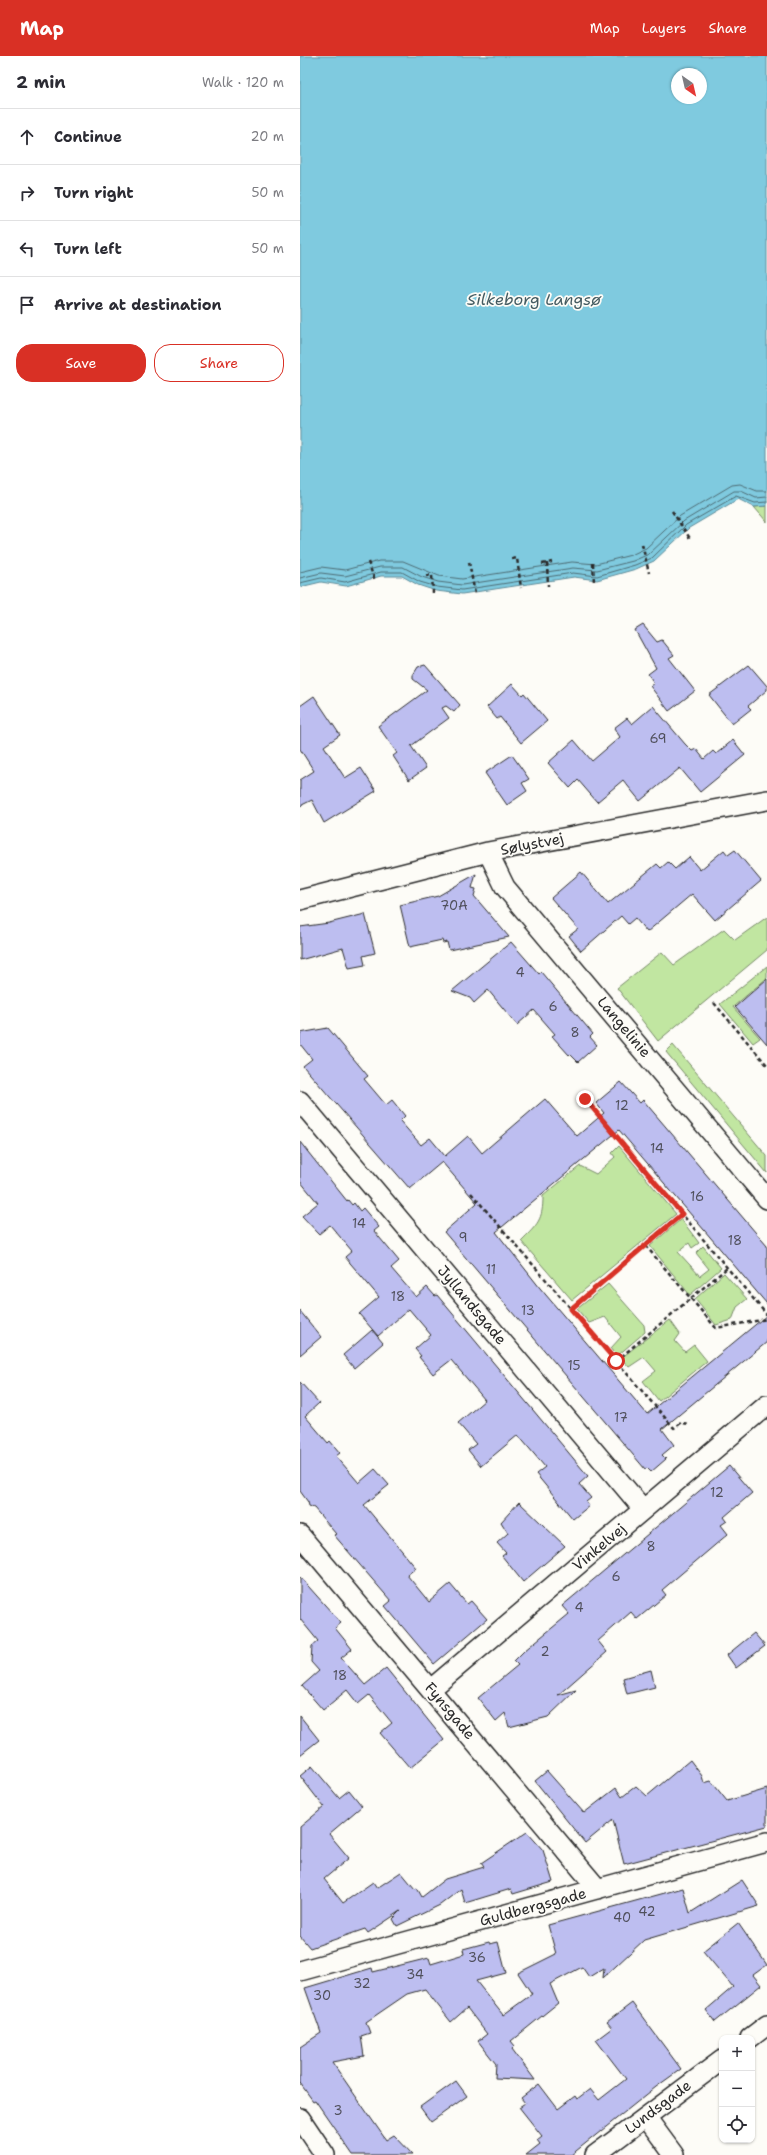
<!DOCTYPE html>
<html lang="en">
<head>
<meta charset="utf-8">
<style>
  body { margin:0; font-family:"Shantell Sans",sans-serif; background:#f2f2f3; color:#2b2b33 }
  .controls { position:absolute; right:12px; bottom:12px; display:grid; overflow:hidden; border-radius:8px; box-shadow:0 1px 3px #0004 }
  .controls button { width:36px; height:36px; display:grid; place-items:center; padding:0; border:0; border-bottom:1px solid #e1e1e2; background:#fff; color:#2b2b33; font:20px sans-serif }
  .compass { position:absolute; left:371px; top:12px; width:36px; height:36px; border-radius:50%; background:#fff; box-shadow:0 1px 3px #0004; rotate:146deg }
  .stop { position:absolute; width:12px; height:12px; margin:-9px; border:3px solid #d93025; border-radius:50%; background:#fff }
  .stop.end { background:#d93025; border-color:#fff; box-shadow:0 1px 4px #0008 }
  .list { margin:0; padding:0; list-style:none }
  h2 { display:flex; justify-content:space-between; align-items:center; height:52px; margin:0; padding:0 16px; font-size:17px }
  h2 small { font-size:13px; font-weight:400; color:#7c7c81 }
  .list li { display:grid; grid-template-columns:26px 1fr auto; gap:12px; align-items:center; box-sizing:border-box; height:56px; padding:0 16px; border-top:1px solid #e1e1e2 }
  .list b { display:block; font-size:15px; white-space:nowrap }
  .list em { font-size:13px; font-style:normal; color:#7c7c81 }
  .actions { display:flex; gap:8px; padding:12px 16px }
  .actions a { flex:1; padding:9px 0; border:1px solid #d93025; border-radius:16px; text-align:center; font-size:14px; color:#d93025 }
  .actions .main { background:#d93025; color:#fff }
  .icon { flex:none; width:22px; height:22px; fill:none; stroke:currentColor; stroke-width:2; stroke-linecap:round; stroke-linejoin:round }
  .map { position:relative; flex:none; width:467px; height:2099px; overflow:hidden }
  header { display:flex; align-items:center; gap:24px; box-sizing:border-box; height:56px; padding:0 20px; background:#d93025; color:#fff }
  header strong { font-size:19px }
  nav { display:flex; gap:22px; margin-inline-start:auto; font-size:14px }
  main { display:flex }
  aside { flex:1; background:#fff }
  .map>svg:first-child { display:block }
  .green { fill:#c1e6a1; stroke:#768866 }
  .water { fill:#7fcadf; stroke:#5d8a97; fill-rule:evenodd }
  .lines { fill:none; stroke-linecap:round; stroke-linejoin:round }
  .shore { stroke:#4d6b73; stroke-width:1 }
  .building { fill:#bdbef0; stroke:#2b2b2b }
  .street-casing { stroke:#2b2b2b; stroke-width:22 }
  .path { stroke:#2b2b2b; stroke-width:2.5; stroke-dasharray:4 3; stroke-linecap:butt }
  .street { stroke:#fdfcf7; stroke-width:19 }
  .route { stroke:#d93025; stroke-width:5 }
  .labels { text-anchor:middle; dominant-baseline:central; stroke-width:3.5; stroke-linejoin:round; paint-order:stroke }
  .number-label { font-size:13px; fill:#50505c }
  .street-label { font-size:15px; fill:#2b2b2b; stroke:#fdfcf7 }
  .water-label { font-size:16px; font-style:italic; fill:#445b61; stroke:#fdfcf7 }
</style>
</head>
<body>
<header>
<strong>Map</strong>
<nav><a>Map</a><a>Layers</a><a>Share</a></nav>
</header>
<main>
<aside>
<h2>2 min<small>Walk · 120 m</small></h2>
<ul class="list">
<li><svg class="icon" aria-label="ahead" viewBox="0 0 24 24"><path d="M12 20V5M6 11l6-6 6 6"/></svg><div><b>Continue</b></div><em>20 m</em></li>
<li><svg class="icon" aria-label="right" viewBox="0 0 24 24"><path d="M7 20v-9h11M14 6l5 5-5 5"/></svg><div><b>Turn right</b></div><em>50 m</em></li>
<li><svg class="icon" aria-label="left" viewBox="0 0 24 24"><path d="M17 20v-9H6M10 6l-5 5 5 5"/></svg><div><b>Turn left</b></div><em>50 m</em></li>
<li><svg class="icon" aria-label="arrive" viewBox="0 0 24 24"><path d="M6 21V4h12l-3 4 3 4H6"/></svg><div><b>Arrive at destination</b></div></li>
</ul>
<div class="actions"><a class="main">Save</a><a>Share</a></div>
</aside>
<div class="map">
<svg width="467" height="2099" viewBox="0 0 467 2099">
  <rect width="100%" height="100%" fill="#fdfcf7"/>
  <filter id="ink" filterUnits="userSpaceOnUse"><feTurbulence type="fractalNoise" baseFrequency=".025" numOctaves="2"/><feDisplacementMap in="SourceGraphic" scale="8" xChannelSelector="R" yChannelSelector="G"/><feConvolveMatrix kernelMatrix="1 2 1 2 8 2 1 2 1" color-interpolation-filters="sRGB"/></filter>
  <g filter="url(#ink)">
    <path class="green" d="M467,450v16l-13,-15z
      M467,861v33l-109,91 -41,-53 45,-36 12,13 50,-36 11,11z
      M467,910v12l-34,29 27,31 -7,5 -33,-39z
      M373,989l94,111v17l-101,-121z
      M319,1090l57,68 -104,86 -51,-59c17,-17 22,-21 22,-45l37,-30 16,8 19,-17 -3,-4z
      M381,1163l18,24 -7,5 -3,-5 -11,9 22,24 9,-7 -13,-16 7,-7 18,22 -31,27 -40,-49z
      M424,1217l23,26 -10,8 -5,13 -16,5 -21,-26z
      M308,1228l36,41 1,7 -28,24 -6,-8 10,-11 -16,-20 -16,6 -12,-14z
      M370,1264l10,14 -5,7 10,11 9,-7 13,16 -48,40 -16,-20 13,-10 -12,-14 -15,10 -8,-9z"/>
    <path class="water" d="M0,0h467v450l-13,1 -16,-8 -49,29 -35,33 -18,8 -39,11 -23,-3 -112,17 -26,-3 -18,-6 -16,-9h-21l-35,10 -25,-4 -21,5zM377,18h24v24h-24z"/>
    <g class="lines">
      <path class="shore" d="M0,516l21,-5 24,3 34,-9h24l36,15 23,3 110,-17 24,2 35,-9 15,-7 34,-32 52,-31 8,-1 17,7h10
        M0,522l21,-5 24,3 35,-9h23l19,10 16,5 24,3 111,-17 24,2 36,-9 16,-7 35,-33 50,-30h7l15,7 11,-1
        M0,527l21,-5 24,4 36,-10h21l18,10 17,5 25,3 111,-17 24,3 38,-11 17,-7 34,-33 50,-29 19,7 12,-1"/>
    </g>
    <path class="building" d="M343,569l14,17 5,-2 12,15 -5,3 26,33 -26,20 -19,-25 4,-3 -6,-9 8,-6 -21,-38z
      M125,609l35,40 -6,7 -8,-6 -4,2 7,10 -38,28 15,22 -17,12 -16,-24 4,-3 -19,-27 49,-36 -14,-11v-4l5,-8z
      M449,609l18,21v4l-19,16 3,3 -19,15 -23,-29z
      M212,628l10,11 2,-2 23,28 -26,22 -21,-26 -3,2 -10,-12z
      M14,640l26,39 -16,11 21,32 16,-10 15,23 -52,32 -12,-23 -12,6v-26l14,-9 -14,-22v-43z
      M353,650l32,38 7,7 4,-2 8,10 9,-8 3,3 17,-14 12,15 -45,37 -20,-24 -40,33 -17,-21 -26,22 -19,-22 -8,8 -22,-25 26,-23 18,21 28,-24 -6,-9 13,-10 5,6z
      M212,699l17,24 -7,4 5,8 -20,14 -22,-32z
      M424,794l4,5 7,-5 26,31 -46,39 -23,-26 -45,38 -12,-14 -7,6 -7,-8 -40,35 -12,-15 9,-7 -27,-31 30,-26 27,32 49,-40 4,4 7,-6 7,7 14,-12 11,13z
      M176,818l-4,14 4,1 -2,7 35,41 -60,13 -2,-8 -4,1 -1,-3 -32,7 -10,-42 38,-9z
      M65,858l10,39 -12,3 2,9 -16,3 -6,-20 -43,12v-33l29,-4z
      M211,886l28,32 2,-2 52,62 -3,3 7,8 -19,17 -8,-8 -1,1 -17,-19 3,-2 -21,-24 -17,15 -29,-35 -14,13 -4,-5 -18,-7z
      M467,923v65l-32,-37z
      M28,972l40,48 -4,3 22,26 6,-5 13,16 -5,5 21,24 9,-7 15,18 23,-20 14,17 63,-54 32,37 27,-23 -8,-10 25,-21 19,21 3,-3 124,146v58l-148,-174 -123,102 44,56 107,126 120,-99v27l-105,87 12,16 -12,10 4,4 -15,13 -4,-4 -2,1 -201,-237 33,-29 -35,-41 -32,27 -107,-123 9,-7 -12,-15v-11z
      M0,1086l47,59 1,-1 4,5 2,-2 6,8 3,-3 16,19 -5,4 25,30 -8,7 25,29 11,-10 8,9 2,-1 151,181 -9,8 12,14 -5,4 3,4 -16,13 -37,-45 9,-7 -27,-32 -37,31 -13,-16 8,-6 -18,-21 27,-23 -34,-40 -18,14 -14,-17 2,-1 -6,-7 16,-14 -22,-26 -31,27 -19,-22 20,-17 -34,-40 7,-6 -22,-26 -11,9 -17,-18 16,-13 -18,-22z
      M0,1255l21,26 -21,18z
      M72,1274l11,13 -29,25 -11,-13z
      M0,1326l19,21 -14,13 23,27 2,-2 10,12 -4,3 23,27 16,-14 14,16 -25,20 52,63 -9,7 22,27 21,-18 17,20 4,-3 16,18 -53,45 -49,-58 6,-5 -57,-66 2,-1 -22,-26 -5,-2 -1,-4 -8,-11z
      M429,1410l23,27 -28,24 3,4 -6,4 7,9 -66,56 4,5 -29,24 -6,-7 -33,29 9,11 -49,43 18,-5 -28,27 -39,10 -4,-14 -9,8 -18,-23 40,-33 -4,-4 10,-10 45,-37 -7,-8z
      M219,1446l46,44 -42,36 -21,-26 4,-3 -9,-10 11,-10 -7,-11z
      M0,1521l41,46 -6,5 17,21 -11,9 24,27 21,-17 58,72 -34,28 -30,-35 12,-10 -23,-28 -11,9 -11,-14 -24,20 -21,-24 17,-15 -8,-9 1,-16 6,-5 -18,-22z
      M454,1577l11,13 -29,22 -9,-13z
      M351,1614l4,17 -28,7 -4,-16z
      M0,1660l19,24 -19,15z
      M390,1704l12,16 2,7 7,-2 16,20 40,-12v37l-143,38 -11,-44 -28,23 -50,-62 12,-10 37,42 32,-25 6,9 14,-11 11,10z
      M12,1710l27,32 10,-8 13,16 -33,28 20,24 -25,21 19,24 30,-21 4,6 24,-16 14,17 2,-1 5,9 23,-18 39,-12 -3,-4 46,-31 16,18 10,32 -40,12 -2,-5 -46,14 -4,-14 -21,16 -43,21 -4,-7 8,-8 -33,22 -3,-4 -55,19 -10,-12v-109l24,-20 -24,-31z
      M442,1824l17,26 -115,34 -41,38 1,-10 -15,9 -7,-10 -32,17 8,19 -47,38 4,5 -3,3 23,31 -40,-2 1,-14 -18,-23 9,-7 -20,-26 -16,14 -26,-33 -18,5 -41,28 4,11 -9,3 3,20 -32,6 54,78 8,-5 19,20h-60l-38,-55 -2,1 -13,-18v-36l21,-14 -16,-45 67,-20 1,4 56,-14 2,6 33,-10 -1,-5 26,-7 1,2 8,-2 8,31 -30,8 27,34 29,-21 -14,-21 38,-19 -8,-29 135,-37 7,25z
      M438,1867l29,42 -14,10 8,10 -46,37 -9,-12 27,-23 -30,-36z
      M332,1947l49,66 -25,18 -85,68h-45l14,-11 -3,-4 5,-4 -23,-29 6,-4 -4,-5 18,-14 19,25 17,-13 2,3 13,-10 9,11 27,-21 -30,-39 16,-12 -5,-6z
      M156,2025l11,15 -36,26 -11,-15z"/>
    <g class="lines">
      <defs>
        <path id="street" d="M188,796l17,35 262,312
          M0,844l188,-48 279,-52
          M0,1045l343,408
          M0,1479l298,354
          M131,1633l336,-284
          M0,1915l467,-129
          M450,1982l17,-13
          M346,2061l28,38
          M0,2062l25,37
          M295,2099l127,-95"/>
      </defs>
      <use href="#street" class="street-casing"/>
      <path class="path" d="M372,455l19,29
        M342,488l7,29
        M212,503l5,-1 4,30
        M68,506l7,19
        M169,506l6,32
        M247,507l1,23
        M293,507l1,20
        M242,508l10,-2
        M126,520l6,-1 1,18
        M414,947l53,62
        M285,1043l182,216
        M171,1137l203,235 7,-5 8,1
        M382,1158l-37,31 71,83 51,-9
        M271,1253l74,-64
        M316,1305l111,-93"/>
      <use href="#street" class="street"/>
    </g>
  </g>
  <g class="lines" filter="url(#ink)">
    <path class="route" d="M285,1043l97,115 -111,95 45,52"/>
  </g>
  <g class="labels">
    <g class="number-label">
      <text x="358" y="682">69</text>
      <text x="154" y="849">70A</text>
      <text x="220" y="916">4</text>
      <text x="253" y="950">6</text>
      <text x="275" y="976">8</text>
      <text x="322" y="1049">12</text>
      <text x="357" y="1092">14</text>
      <text x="397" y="1140">16</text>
      <text x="59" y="1167">14</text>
      <text x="163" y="1181">9</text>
      <text x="435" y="1184">18</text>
      <text x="191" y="1213">11</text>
      <text x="98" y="1240">18</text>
      <text x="228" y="1254">13</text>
      <text x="274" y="1309">15</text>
      <text x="321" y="1361">17</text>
      <text x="417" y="1436">12</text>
      <text x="351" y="1490">8</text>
      <text x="316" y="1520">6</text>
      <text x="279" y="1551">4</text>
      <text x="245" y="1595">2</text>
      <text x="40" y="1619">18</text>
      <text x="347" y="1855">42</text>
      <text x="322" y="1861">40</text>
      <text x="177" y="1901">36</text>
      <text x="115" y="1918">34</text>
      <text x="62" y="1927">32</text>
      <text x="22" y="1939">30</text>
      <text x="38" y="2054">3</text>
    </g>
    <g class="street-label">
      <text transform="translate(232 788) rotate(-11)">Sølystvej</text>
      <text transform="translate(324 971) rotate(50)">Langelinie</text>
      <text transform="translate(172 1249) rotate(50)">Jyllandsgade</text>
      <text transform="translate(299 1491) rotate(-40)">Vinkelvej</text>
      <text transform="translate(150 1655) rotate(50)">Fynsgade</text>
      <text transform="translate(233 1851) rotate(-15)">Guldbergsgade</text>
      <text transform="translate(358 2051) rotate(-37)">Lundsgade</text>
    </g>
    <g class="water-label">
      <text x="234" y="243">Silkeborg Langsø</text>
    </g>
  </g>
</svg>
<div class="controls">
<button>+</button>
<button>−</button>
<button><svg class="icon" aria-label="locate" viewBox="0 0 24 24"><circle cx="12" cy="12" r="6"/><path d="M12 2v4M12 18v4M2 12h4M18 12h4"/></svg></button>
</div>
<svg class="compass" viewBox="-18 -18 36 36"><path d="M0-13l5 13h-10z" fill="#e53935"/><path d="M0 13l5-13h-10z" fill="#7c7c81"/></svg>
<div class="stop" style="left:316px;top:1305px"></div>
<div class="stop end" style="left:285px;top:1043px"></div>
</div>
</main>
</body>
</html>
